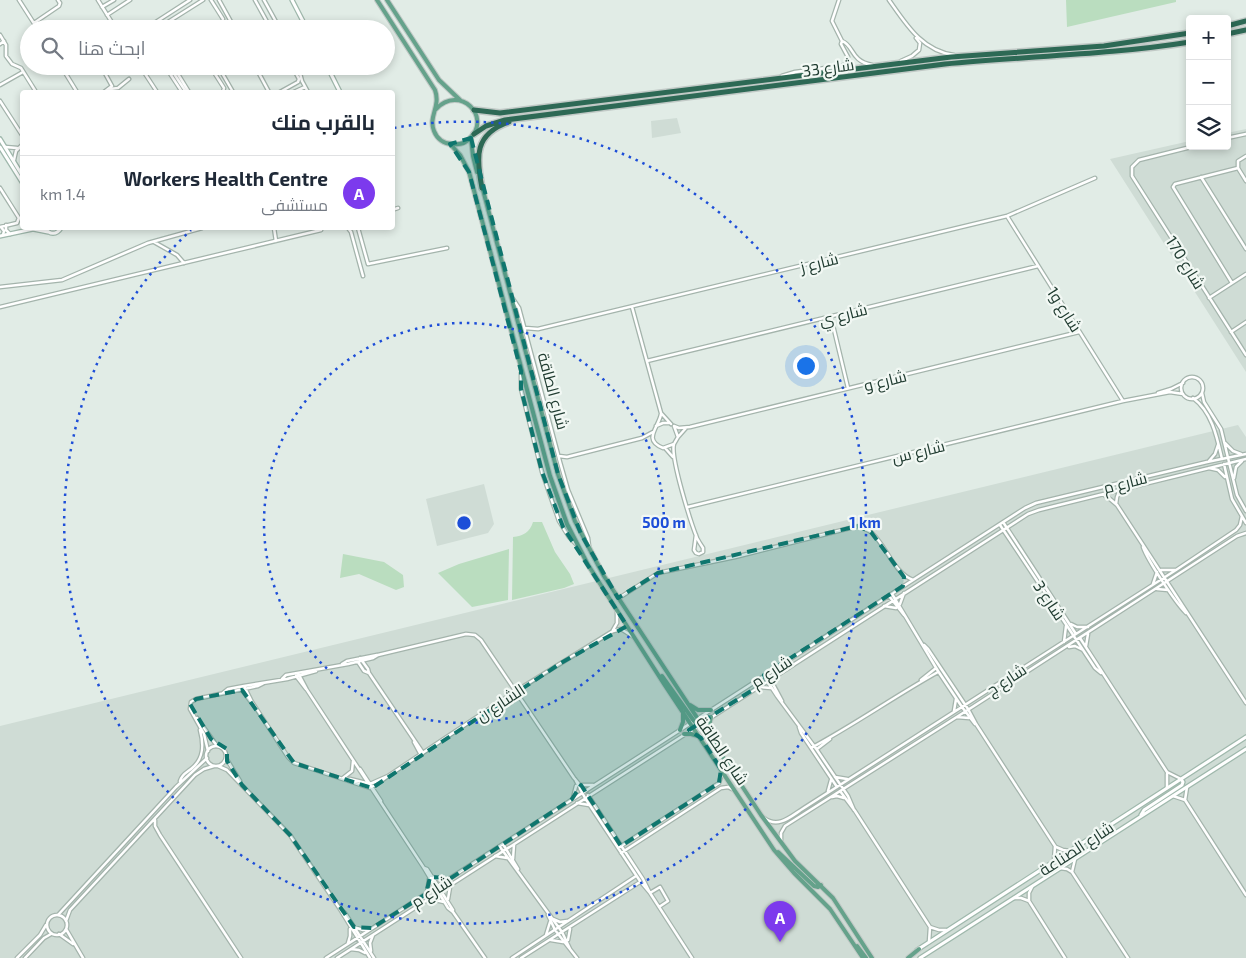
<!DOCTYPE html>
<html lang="ar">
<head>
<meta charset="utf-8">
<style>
  body { margin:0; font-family:"Exo 2",Cairo,sans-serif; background:#f2f2f3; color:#1f2937; direction:rtl }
  .controls { position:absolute; right:15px; top:15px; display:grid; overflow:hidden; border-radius:5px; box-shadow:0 2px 8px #0003 }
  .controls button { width:45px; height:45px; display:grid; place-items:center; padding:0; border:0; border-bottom:1px solid #e0e1e3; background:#fff; color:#1f2937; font:25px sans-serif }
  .you { position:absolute; left:805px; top:365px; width:18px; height:18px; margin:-12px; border:4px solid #fff; border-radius:50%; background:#1a73e8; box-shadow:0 0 0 8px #1a73e833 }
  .badge { display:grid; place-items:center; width:32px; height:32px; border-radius:50%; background:#7c3aed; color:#fff; font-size:16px; font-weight:700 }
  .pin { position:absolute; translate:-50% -41px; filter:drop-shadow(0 1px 2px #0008) }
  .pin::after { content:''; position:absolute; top:26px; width:18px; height:15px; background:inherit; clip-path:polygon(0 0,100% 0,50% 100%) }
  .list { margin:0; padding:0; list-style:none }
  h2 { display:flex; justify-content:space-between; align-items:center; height:65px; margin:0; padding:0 20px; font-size:21px }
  h2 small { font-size:16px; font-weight:400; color:#747a83 }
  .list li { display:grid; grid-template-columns:32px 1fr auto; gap:15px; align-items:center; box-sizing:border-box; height:75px; padding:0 20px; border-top:1px solid #e0e1e3 }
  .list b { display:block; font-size:19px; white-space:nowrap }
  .list p { margin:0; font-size:16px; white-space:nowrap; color:#747a83 }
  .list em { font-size:16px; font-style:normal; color:#747a83 }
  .icon { flex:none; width:28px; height:28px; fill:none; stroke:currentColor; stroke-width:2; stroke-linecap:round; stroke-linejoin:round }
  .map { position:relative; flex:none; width:1246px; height:958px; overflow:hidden; direction:ltr }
  .search { position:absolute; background:#fff; box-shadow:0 2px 8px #0003; left:20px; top:20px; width:375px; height:55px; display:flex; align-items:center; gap:12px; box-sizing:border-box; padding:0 18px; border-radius:28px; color:#747a83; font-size:19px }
  .panel { position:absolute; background:#fff; box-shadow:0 2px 8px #0003; left:20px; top:90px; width:375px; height:140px; border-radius:5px; direction:rtl }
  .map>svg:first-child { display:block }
  .built { fill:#cfdcd5 }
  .green { fill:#baddbf }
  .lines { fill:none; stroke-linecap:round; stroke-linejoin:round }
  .street-casing { stroke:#a4b4ac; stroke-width:5 }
  .secondary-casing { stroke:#9fb8ac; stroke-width:5.5 }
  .primary-casing { stroke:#c1c9c6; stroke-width:6 }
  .highway-casing { stroke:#c1c9c6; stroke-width:8 }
  .street { stroke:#fff; stroke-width:2.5 }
  .secondary { stroke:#fff; stroke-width:3 }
  .primary { stroke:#65a28b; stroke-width:4 }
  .highway { stroke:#2d6955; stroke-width:5 }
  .marked { fill:#0f766e; fill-opacity:0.2; stroke:#0f766e; stroke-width:4; stroke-dasharray:10 6; stroke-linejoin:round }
  .ring { fill:none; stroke:#1d4ed8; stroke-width:2.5; stroke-dasharray:2.5 5 }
  .labels { text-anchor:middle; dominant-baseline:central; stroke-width:4.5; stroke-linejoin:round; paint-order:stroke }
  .street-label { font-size:16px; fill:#213d32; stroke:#f2f8f4 }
  .centre { fill:#1d4ed8; stroke:#f2f8f4; stroke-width:2.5 }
  .ring-label { font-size:15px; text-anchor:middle; font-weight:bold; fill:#1d4ed8; stroke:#f2f8f4; stroke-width:4.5; stroke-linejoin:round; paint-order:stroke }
</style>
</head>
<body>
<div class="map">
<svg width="1246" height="958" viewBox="0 0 1246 958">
  <rect width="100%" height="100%" fill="#e1ece6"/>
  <path class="built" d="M677,118l4,15 -29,5 -1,-17z
    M1246,129v243l-136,-213 80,-18v5h37v-13z
    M1238,425l8,12v521h-1246v-232z
    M484,484l10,40 -6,9 -51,13 -11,-47z"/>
  <path class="green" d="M1066,0h110v2l-109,25z
    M533,522h9l13,30 15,22 4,10 -10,4 -52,12 1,-63c10,-1 17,-5 20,-15z
    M509,549l-1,51 -36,7 -34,-34 21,-9z
    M343,554l41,8 19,13 1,12 -8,3 -37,-16 -19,4z"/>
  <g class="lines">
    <defs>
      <path id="street" d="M19,0l16,25 8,4
        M98,0l18,29
        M211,0l12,19 -1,4 -8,6
        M219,0l16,29
        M255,0l16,29
        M264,0l16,29
        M889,0c17,24 33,51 65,55
        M102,7l12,-7
        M107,15l23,-15
        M34,23l25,-17 1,-3 -2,-3
        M145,29l45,-29
        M157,29l46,-29
        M226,29l7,-4
        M0,35l6,10v11l6,8 9,4 15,24
        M842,41c12,4 8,20 30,24
        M0,44l4,-3
        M901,61l11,-5 7,-6 1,-7 -4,-5
        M61,66l16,26
        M101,66l11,20 -8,6
        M140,66l17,26
        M165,66l17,26
        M169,66l17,26
        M210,66l14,22 -1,4
        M218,66l15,26
        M255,66l14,26
        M298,66l4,15 6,11
        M170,68l3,-2 16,26
        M782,76l13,-4 46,-6 5,-2 2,-7 -7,-13 1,-3 -10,-20 7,-21
        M0,85l23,-13
        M110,89l8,-1 11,-9
        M280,92l18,-10 1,-3 -7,-13
        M294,92l11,-5
        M0,101l22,34
        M1227,138l19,-4
        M1195,146l-56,14 -7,7v9l114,179
        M5,147l12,1
        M14,160l2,-9 6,-6
        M1238,168v-7l8,-5
        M1238,168l8,13
        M1201,177l45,72
        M0,188l19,30 -2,5 -17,4
        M392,210l6,-2
        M1007,216l116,185
        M6,225v5l4,4
        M1,227l3,4 -1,4
        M274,228l2,13
        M348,228l3,4 12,44
        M358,228l10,36 79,-16
        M154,242l23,13 7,8
        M1232,283l-59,-96 2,-3 63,-16
        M0,287l62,-7 86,-37 54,-15
        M1209,298l37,-24
        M513,299l6,9 41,154 8,28 20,48 1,8
        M0,307l321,-77
        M632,307l29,106 10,11
        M831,317l17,71
        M525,328l13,1 469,-113 88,-38
        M1231,332l15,-10
        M647,361l391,-95
        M521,373v16l21,83 17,49 10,16 7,7
        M1181 388a11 11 0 1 1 22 0a11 11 0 1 1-22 0Z
        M1158,393l13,-4 12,-6
        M1202,393l2,9 17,27 16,66 9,16
        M1193,398c19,14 24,39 29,61
        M661,414c-2,13 -19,26 2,34l11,-4 4,-7 -4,-11
        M656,426l7,-3h6
        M674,426l5,2 11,-1 389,-95
        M678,437l8,-9
        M1225,443l8,8 8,3
        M674,444c-4,13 17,79 23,94 2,4 4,7 6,10v4l-4,2 -3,-1 -2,-3 2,-15
        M665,448l8,9
        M559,456l8,1 75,-19 11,-6
        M1209,461l6,-7 3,-9
        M1224,464l8,35 14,24
        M1209,468l9,2 7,7
        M1234,478l2,-11 6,-6
        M1104,495l6,4 7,6 129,198
        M1116,504l1,-7 3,-7
        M688,507l435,-106 47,-9 13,2
        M1003,522l73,112
        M1000,525l95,143 6,5
        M1143,547c5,14 32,55 43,66
        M1161,570h15
        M1153,584l4,-12
        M1157,589l11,1
        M892,594l46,77 24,36 13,17
        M889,596l15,19
        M619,598l39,-25 77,-16 123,-31c4,2 11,4 14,7 15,14 22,40 41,47
        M900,604l4,-11
        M884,606l12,2
        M1071,624l6,3h11
        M613,630l4,-7v-11
        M1080,638l87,134 14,7
        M1064,642l2,-16
        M924,645l4,4 40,60 8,15 79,122 -1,15
        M1086,646l2,-12
        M1069,647l6,-1 8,4
        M360,658l8,11 1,4 54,80
        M358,662l6,9 5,2
        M342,664l5,-3 30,-6
        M298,673l9,17 117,178 24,40 5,4 32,46
        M767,673l15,28
        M296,676l10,13
        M764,676l13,20 40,54 31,46 6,14
        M282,679l4,-4 62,-11 25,-6 5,-3 88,-21 9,1 6,5 93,138 11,13
        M921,680l15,-12
        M244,686l8,16 36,55 6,6 76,25 6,-3 12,-9
        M760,687l11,1
        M242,690l9,12
        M223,693l5,-4 16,-3 43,-7 29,-8
        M954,711l2,-12
        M957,717l12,1
        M197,718l20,28
        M799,727l2,6 36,54
        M414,742l7,13
        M206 756a10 10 0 1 1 20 0a10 10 0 1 1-20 0Z
        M811,748c43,-23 84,-52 127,-76
        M817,749l13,-10
        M208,751l-4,-17 -14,-25 1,-7 5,-3 62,-13 6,-3
        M226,758l14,23
        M218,766l9,4 63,65 50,74 30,49
        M360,769l21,32
        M835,777l12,2
        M343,778l9,-7 1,-10
        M347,779h3l20,5 18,-8 128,-85 97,-60 8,-2 11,7
        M575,779l10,19 55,83 10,12 42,65
        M180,781c2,-7 6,-8 11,-12 13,-10 13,-24 9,-39
        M581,785h12
        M1167,788v-14
        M828,791l3,-11
        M840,791l15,20 75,116 -1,15
        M588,795l55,84 7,14
        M1173,796l12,4 61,95
        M832,797l5,-1 7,2
        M573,798l3,-12
        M1185,800l2,-13
        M577,803l12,2
        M764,818c15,11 27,-2 40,-10l372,-238 60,-40 4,-5 2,-9
        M155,820v6l5,9 81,123
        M781,840v-7l4,-7 189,-120 263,-170 9,-3
        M503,844l15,25
        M500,847l62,85 8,17
        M1056,847l7,3 7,1
        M618,848l101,-65 3,-10
        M621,853l100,-65 7,-1 4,2
        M495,856l12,2
        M513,859l1,-14
        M424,868l3,1 26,41
        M1060,868l7,1 5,3 56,86
        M1072,872l3,-13
        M433,877l8,3 6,-1
        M1032,887l-3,6v8l36,57
        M427,893l2,-14
        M650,893l10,-6 8,14 -9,6
        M1014,898h7l8,3
        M430,899l14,3
        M448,899l2,-12
        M341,910l4,3 29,45
        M47 925a10 10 0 1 1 20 0a10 10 0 1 1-20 0Z
        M58,915l118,-128 31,-29
        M548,915l7,15 22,28
        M553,919l7,3 7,-1
        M66,921l4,-11 125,-135 9,-6 10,-3
        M354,927l9,3 8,-1
        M930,927l9,3h7
        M66,929l17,29
        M59,934l14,10
        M546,935l4,-13
        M551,940l12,2
        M568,940l2,-11
        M348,943l2,-7v-7
        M351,949l8,1 6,3
        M371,951l-1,-8 3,-8
        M17,958l23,-23 6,-10
        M25,958l19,-20 7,-4
        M326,958l699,-450 11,-5 171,-41 39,-8
        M337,958l691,-444 11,-4 207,-51
        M512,958l124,-82
        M521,958l119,-76"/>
      <path id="secondary" d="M292,0l15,29
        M327,66l13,26
        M0,139l22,36
        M0,147l22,35
        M45,228c4,7 12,7 16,0
        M0,236l33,-7 15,3
        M1141,815l3,-5 38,-25 1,-3 -2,-3
        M917,950l329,-213
        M920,958l326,-209"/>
      <path id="primary" d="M377,0l58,90c6,17 -7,26 -1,41 3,8 10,13 18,13 7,1 14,-1 18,-6 22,-21 -10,-54 -34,-29
        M387,0l52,80 21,20
        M471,138l2,18 4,16
        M450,144l10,11 9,17 81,304 17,48 21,41 76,119 110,166 20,23 36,36 33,49
        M482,186l76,288 17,47 29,55 157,239 34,46 38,37 39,60
        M662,676l32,45 7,2
        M690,705l8,5h13
        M696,724l4,3 14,21
        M680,730l3,-8v-10
        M709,733v-7l2,-9
        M684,734h7l7,2
        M778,852l36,34 4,1 3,-2
        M857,946l9,12
        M908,958l11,-9"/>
      <path id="highway" d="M1227,26l19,-5
        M1227,34l19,-4
        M474,110l26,3 451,-56 153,-11 86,-13
        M474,134l12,-8 19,-6 440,-56c82,-8 164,-9 245,-22
        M482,188c-6,-31 -8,-54 27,-66"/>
    </defs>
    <use href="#street" class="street-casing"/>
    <use href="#secondary" class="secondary-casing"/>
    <use href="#primary" class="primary-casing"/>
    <use href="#highway" class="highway-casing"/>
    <use href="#street" class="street"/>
    <use href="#secondary" class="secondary"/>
    <use href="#primary" class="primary"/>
    <use href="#highway" class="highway"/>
  </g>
  <path class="marked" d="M471,138l87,336 23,60 37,64 40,-25 200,-47 13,6 33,45 -1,9 -139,89 3,6 -78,49 12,8 20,31 -2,14 -98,63 -40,-61 -9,14 -121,79 -21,-1 -4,17 -54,34 -18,-1 -64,-92 -48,-50 -15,-24v-12l-16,-10 -21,-35 6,-5 46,-9 52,73 78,25 189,-125 66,-37 -64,-99 -21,-55 -21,-83v-18l-52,-199 -19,-28z"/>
  <g class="ring">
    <circle cx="464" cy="523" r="200"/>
    <path d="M394 128A401 401 0 1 1 191 230"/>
  </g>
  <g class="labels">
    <g class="street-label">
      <text transform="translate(828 67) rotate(-8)">شارع 33</text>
      <text transform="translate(819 262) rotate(-14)">شارع ز</text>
      <text transform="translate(1186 262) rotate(58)">شارع 170</text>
      <text transform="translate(1065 309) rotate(58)">شارع و1</text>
      <text transform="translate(843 314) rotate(-14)">شارع ي</text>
      <text transform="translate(885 380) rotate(-14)">شارع و</text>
      <text transform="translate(554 391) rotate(75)">شارع الطاقة</text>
      <text transform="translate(918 451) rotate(-14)">شارع س</text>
      <text transform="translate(1125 482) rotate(-14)">شارع م</text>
      <text transform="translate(1050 600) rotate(56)">شارع 3</text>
      <text transform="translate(771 671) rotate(-33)">شارع م</text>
      <text transform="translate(1006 679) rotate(-33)">شارع ج</text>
      <text transform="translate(500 702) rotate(-33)">الشارع ن</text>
      <text transform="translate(723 750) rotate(56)">شارع الطاقة</text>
      <text transform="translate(1076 848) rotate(-33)">شارع الصناعة</text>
      <text transform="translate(431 891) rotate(-33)">شارع م</text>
    </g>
  </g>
  <circle cx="464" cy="523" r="8" class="centre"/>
  <g class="ring-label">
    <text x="664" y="528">500 m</text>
    <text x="865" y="528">1 km</text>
  </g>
</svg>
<div class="controls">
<button>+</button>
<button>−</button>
<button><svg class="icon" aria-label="layers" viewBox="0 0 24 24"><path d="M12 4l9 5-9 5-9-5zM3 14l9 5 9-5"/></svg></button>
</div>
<div class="you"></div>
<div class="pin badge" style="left:780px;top:942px">A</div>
<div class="search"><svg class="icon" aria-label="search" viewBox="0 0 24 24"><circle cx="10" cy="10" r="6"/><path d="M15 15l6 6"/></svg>ابحث هنا</div>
<section class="panel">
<h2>بالقرب منك<small></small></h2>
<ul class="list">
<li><span class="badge">A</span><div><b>Workers Health Centre</b><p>مستشفى</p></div><em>1.4 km</em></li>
</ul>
</section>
</div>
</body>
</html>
